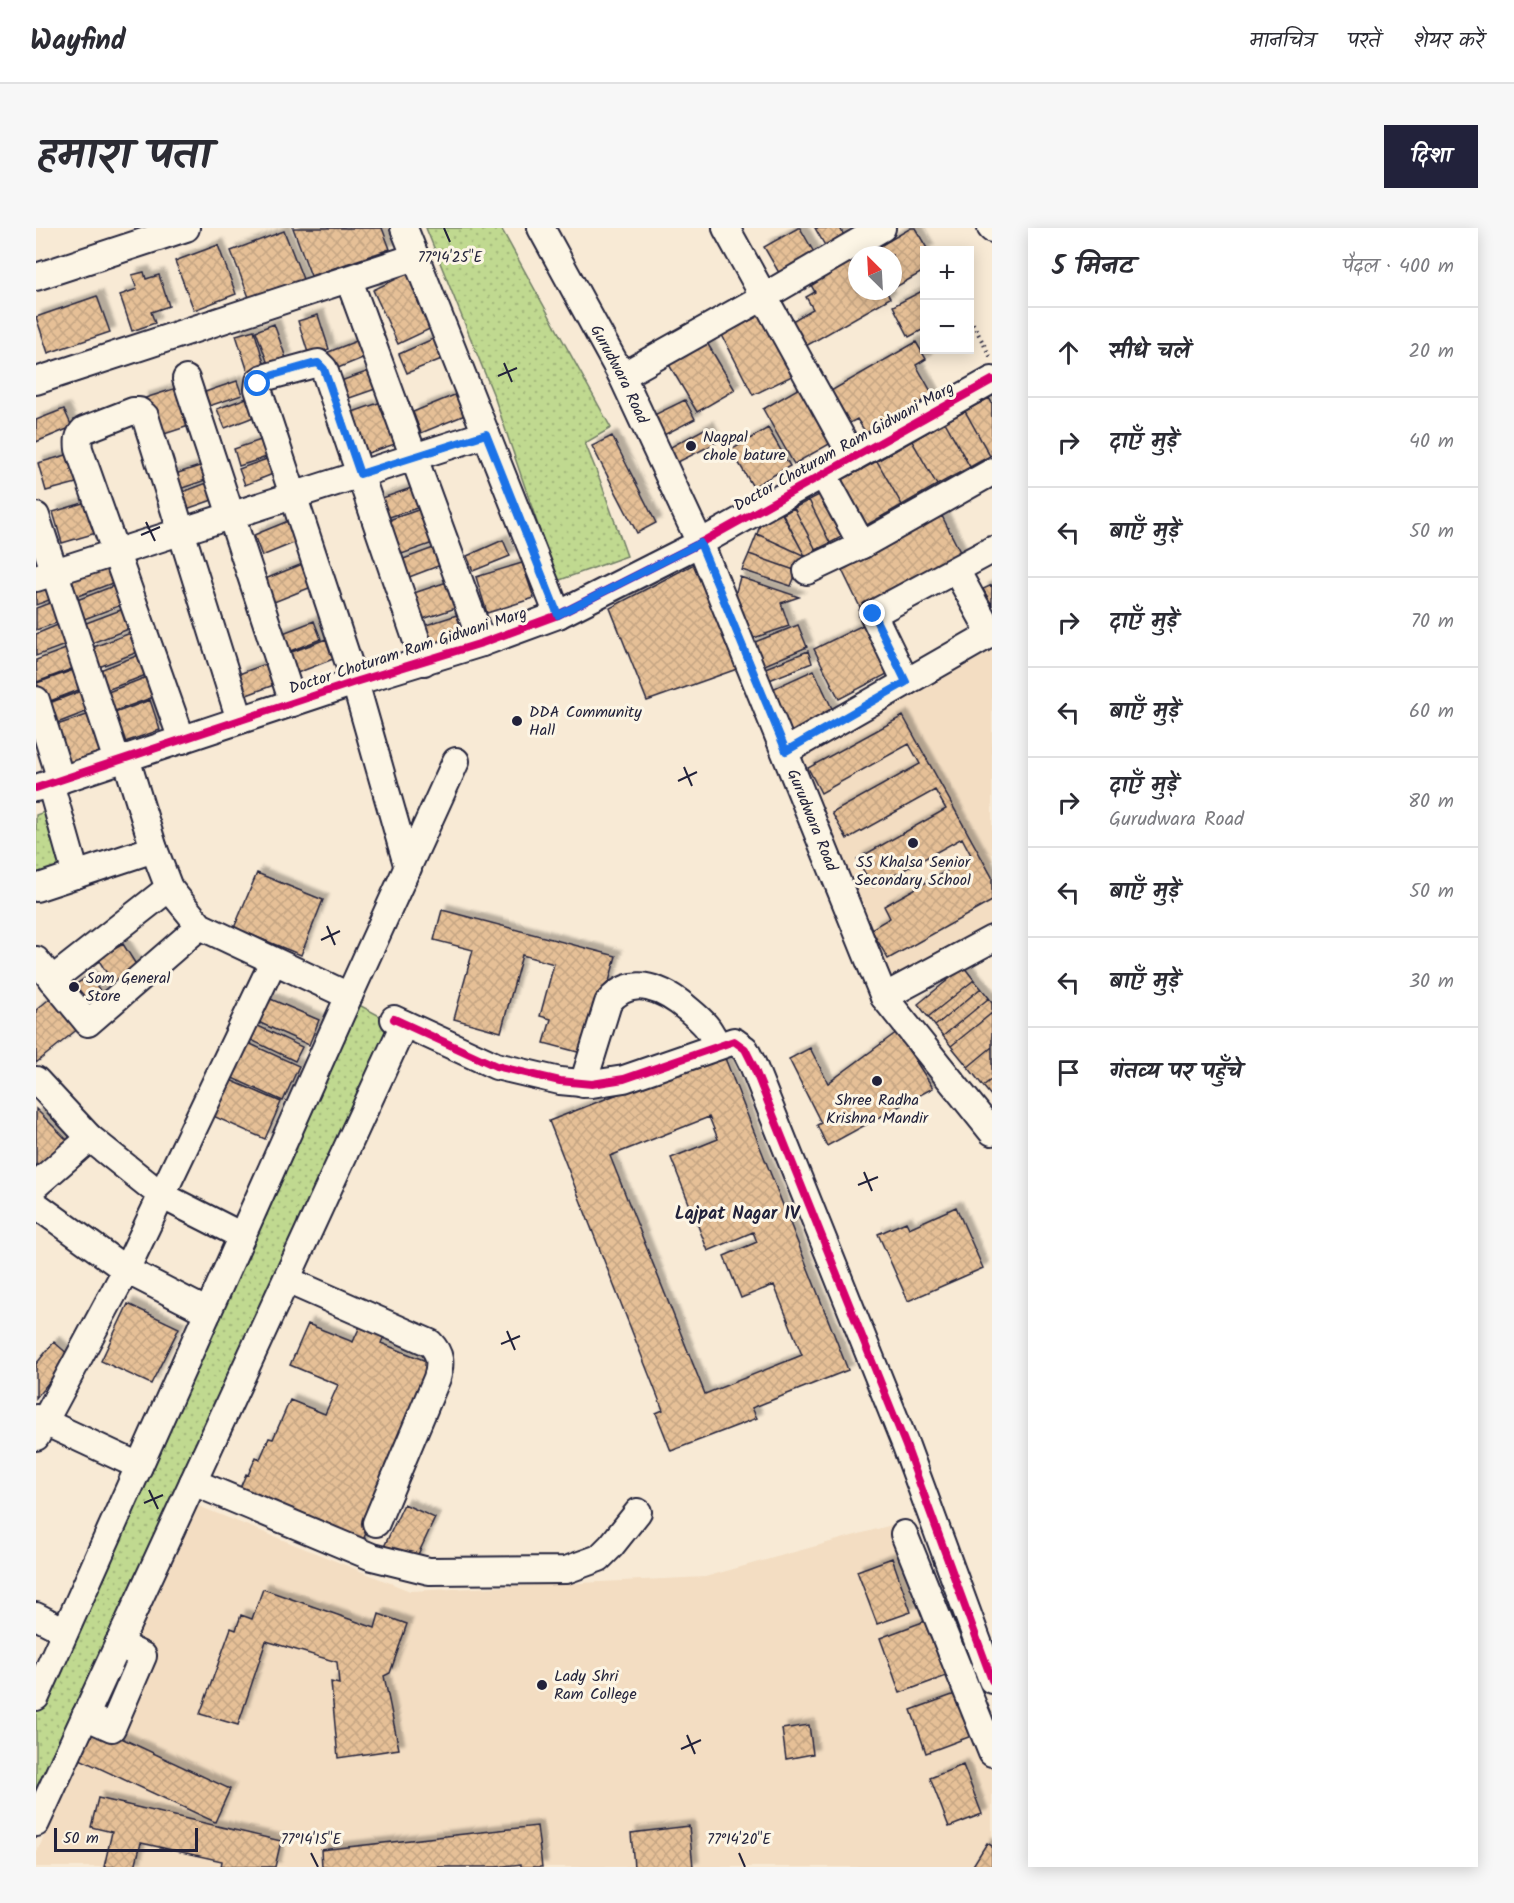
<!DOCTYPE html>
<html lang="hi">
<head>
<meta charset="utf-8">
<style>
  body { margin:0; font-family:Kalam,"Playpen Sans Deva",sans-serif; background:#f7f7f7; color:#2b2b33 }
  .controls { position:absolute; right:18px; top:18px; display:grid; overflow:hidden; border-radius:0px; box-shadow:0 3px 15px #0003 }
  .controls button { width:54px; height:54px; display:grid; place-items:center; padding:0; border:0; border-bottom:2px solid #e1e1e2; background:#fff; color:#2b2b33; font:30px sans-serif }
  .compass { position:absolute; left:812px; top:18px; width:54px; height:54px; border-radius:50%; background:#fff; box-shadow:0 3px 15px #0003; rotate:336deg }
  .scale { position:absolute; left:18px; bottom:15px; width:144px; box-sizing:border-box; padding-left:6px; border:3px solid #22223b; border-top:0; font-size:16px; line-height:21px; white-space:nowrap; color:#22223b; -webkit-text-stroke:4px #fcf5e5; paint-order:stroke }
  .stop { position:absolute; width:18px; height:18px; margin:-14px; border:4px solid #1a73e8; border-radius:50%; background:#fff }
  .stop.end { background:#1a73e8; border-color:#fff; box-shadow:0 2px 6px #0008 }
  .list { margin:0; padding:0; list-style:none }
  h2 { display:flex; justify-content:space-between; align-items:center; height:78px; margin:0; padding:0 24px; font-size:26px }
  h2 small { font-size:20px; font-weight:400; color:#7c7c81 }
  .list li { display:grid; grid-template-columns:39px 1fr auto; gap:18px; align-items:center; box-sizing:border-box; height:90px; padding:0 24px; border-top:2px solid #e1e1e2 }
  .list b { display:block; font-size:22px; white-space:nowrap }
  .list p { margin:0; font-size:20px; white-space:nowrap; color:#7c7c81 }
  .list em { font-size:20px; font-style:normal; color:#7c7c81 }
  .icon { flex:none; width:33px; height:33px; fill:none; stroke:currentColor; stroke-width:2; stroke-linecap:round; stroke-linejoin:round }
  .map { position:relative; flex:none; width:956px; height:1639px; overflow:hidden; border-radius:0px }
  header { display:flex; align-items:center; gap:36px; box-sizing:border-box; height:84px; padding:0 30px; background:#fff; border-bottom:2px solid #e1e1e2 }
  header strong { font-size:28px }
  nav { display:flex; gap:33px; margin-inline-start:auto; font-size:21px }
  .intro { display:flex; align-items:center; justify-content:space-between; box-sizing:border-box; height:144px; padding:0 36px }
  h1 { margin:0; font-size:42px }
  .button { padding:15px 27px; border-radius:0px; background:#22223b; color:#fff; font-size:21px; font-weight:700 }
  main { display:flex; gap:36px; padding:0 36px }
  aside { flex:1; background:#fff; border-radius:0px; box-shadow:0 3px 15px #0003 }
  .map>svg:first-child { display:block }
  .built { fill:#f3ddc2 }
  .green { fill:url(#green-dots); stroke:#717e66; stroke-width:1.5 }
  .building { fill:url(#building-cross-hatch); stroke:#22223b; stroke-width:1.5; fill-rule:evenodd; filter:url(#shadow) }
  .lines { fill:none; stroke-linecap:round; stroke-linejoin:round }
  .minor-casing { stroke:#22223b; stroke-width:30 }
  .path { stroke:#22223b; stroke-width:4; stroke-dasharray:1.5 4.5; stroke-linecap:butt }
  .minor { stroke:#fcf5e5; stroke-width:26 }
  .cycleway-casing { stroke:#fcf5e5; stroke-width:11 }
  .cycleway { stroke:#d6006c; stroke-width:8 }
  .route { stroke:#1a73e8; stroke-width:8 }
  .ticks { fill:none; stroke:#22223b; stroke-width:2 }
  .poi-dot { fill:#22223b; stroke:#fcf5e5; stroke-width:2 }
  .labels { text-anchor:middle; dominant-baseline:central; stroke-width:6; stroke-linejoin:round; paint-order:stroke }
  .street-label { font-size:16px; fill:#22223b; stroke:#fcf5e5 }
  .poi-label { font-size:16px; fill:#22223b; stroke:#fcf5e5; text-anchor:start }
  .neighbourhood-label { font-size:18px; font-weight:bold; fill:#22223b; stroke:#fcf5e5 }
  .ticks-label { font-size:15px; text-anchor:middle; fill:#22223b; stroke:#fcf5e5; stroke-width:6; stroke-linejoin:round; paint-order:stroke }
</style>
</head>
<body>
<header>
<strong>Wayfind</strong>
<nav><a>मानचित्र</a><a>परतें</a><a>शेयर करें</a></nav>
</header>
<div class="intro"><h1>हमारा पता</h1><a class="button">दिशा</a></div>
<main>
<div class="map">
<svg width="956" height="1639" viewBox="0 0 956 1639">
  <defs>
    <pattern id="green-dots" width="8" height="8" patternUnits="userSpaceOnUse" patternTransform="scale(1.5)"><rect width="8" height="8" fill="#c0d990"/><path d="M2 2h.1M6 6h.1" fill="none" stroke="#a5ba7d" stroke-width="1.8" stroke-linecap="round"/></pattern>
    <pattern id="building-cross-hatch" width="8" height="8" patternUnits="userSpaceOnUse" patternTransform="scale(1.5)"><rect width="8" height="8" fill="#e6c097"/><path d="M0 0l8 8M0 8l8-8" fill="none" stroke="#c5a583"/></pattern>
    <filter id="shadow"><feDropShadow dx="5.5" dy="-5.5" stdDeviation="1.5" flood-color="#0004"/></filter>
  </defs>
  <rect width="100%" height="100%" fill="#f8ead5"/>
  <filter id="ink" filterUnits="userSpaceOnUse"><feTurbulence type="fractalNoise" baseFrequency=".0167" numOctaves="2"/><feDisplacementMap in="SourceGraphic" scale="12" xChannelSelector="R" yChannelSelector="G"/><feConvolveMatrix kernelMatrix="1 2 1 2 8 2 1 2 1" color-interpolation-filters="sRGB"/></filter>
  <g filter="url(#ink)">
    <path class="built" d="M956,421v280l-101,55 -93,-227z
      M160,1277l214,86 295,-14 201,-56 86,214v132h-956v-13z"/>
    <path class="green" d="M390,0h75l110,200 -26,15 15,37 27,76 -70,25 -63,-185z
      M11,583l18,58 -29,9v-63z
      M312,771l45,24 -357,768v-85z"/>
    <path class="building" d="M257,0h89l8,21 -79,27z
      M762,0h2l16,28 -34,22 -18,-31z
      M779,0h25l9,17 -18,11z
      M875,0h4l13,22h-4v21l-30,17 -1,-33h-17l-3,-5z
      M248,3l21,53 -53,21 -21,-54z
      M182,17l18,49 -42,16 -19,-49z
      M826,21l4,6h-9v36h29l4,7 -84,48 -14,-25 21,-12 -7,-12 9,-5 -7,-12z
      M108,44l2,7 13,-4 10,31 -18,6 4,11 -23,8 -12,-36 17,-6 -5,-14z
      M373,45l25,54 -36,17 -25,-54z
      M888,62v39l-15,8 -16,-31z
      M61,68l13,36 -62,21 -12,-36z
      M282,87l11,34 -20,7 -11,-35z
      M724,87l32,61 -39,19 -31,-60z
      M238,96l12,34 -18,6 -12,-33z
      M218,102l12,39 -17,6 -13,-40z
      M328,110l6,17 -37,15 -7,-17z
      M399,110l9,20 -37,15 -8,-19z
      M670,113l29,49 -38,22 -29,-49z
      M880,114l10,17 -10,6 17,30 -67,38 -9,-14 -9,5 -19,-32z
      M342,140l6,18 -46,16 -6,-18z
      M201,153l5,14 -33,11 -4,-14z
      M147,158l12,38 -40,13 -13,-38z
      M765,159l32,55 -39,22 -31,-55z
      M421,166l8,21 -44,18 -8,-21z
      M216,168l7,19 -34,13 -8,-19z
      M953,170l3,5v52l-2,1 -25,-45z
      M351,172l14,42 -42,14 -15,-41z
      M649,172l10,19 -35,18 -10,-20z
      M28,181l8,18 -36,15v-22z
      M929,183l25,45 -20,11 -25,-45z
      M909,194l25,45 -33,18 -25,-44z
      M672,199l8,16 -40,20 -9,-14z
      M732,200l22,38 -37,21 -22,-37z
      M237,208l6,17 -40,13 -5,-17z
      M576,208l44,87 -19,10 -45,-87z
      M876,213l25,44 -35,20 -25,-44z
      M41,224l7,29 -38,10 -8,-28z
      M231,231l6,15 -28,11 -6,-16z
      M841,233l25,44 -37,21 -25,-45z
      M173,235l5,14 -40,14 -5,-15z
      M179,252l6,17 -43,15 -6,-16z
      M381,258l6,20 -43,14 -6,-19z
      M791,263l22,42 -19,10 -21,-43z
      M57,272l10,31 -41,12 -9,-31z
      M773,272l21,43 -14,7 -22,-42z
      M388,280l12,34 -43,15 -13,-34z
      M758,280l22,42 -11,6 -22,-42z
      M745,284l24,44 -48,-22 4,-12z
      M906,288l21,42 -102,51 -19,-39 19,-10 -3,-5z
      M257,291l8,21 -39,16 -8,-21z
      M721,306l48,22 -8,15 -48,-17z
      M467,312l7,16 -37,15 -6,-15z
      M403,318l7,17 -42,16 -6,-18z
      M713,326l48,17 -6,15 -49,-16z
      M274,333l9,23 -45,18 -9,-23z
      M71,335l8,19 -45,17 -7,-20z
      M486,335l12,35 -47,15 -11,-36z
      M658,336l43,105 -90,32 -37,-93z
      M704,349l59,20 -18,6 8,23 -47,16 -11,-32z
      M14,350l7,19 -21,8v-22z
      M414,353l9,26 -39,13 -9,-26z
      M80,357l8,19 -45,17 -7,-19z
      M956,357v20l-9,-16z
      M22,372l7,20 -29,10v-22z
      M90,380l8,19 -45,17 -8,-19z
      M421,387l7,21 -35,11 -6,-21z
      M278,393l7,18 -36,14 -7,-18z
      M29,394l8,20 -37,14v-22z
      M831,395l24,49 -52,27 -25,-50z
      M762,397l9,22 -47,20 -10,-23z
      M100,403l7,19 -44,17 -8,-19z
      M290,411l7,20 -41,16 -8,-20z
      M38,418l8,19 -45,17 -1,-22z
      M772,423l4,12 -50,20 -4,-12z
      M108,425l7,20 -44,17 -7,-20z
      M235,434l8,21 -32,12 -8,-21z
      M46,439l7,19 -44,17 -8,-20z
      M778,442l20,43 -43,20 -21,-43z
      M116,447l7,20 -44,16 -7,-19z
      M53,460l7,20 -44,17 -8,-20z
      M114,472l10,30 -38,13 -10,-29z
      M60,484l13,38 -48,17 -13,-39z
      M867,488l89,161v24l-104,58 -17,-30 19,-11 -6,-12 88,-49 -10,-19 -89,49 -16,-28 89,-50 -11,-19 -88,49 -15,-26 88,-49 -11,-20 -88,49 -13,-25z
      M221,645l66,27 -22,55 -67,-27z
      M406,682l174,46 -27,99 -45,-12 7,-24 -11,-3 14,-52 -32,-9 -21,77 -47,-13 19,-69 -39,-10z
      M87,716l19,30 -25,16 -19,-31z
      M928,739l10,13 -46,37 -10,-13z
      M54,747l17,27 -18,11 -16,-27z
      M938,752l7,8 -46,38 -7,-9z
      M945,760l8,10 -46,38 -8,-10z
      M17,768l26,32 -43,35v-53z
      M230,769l53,23 -10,25 -53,-24z
      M953,770l3,4v11l-41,33 -8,-10z
      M956,785v34l-24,20 -17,-21z
      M218,796l48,23 -7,14 -48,-23z
      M861,804l36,56 -106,58 -10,-21 4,-2 -32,-64 21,-11 18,35z
      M210,814l53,24 -16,35 -53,-24z
      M956,819v32l-9,7 -15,-19z
      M687,825l125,317 -96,38 5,10 -86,33 -15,-38 7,-3 -114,-289zM673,889l9,22 -47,19 37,93 45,-19 4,10 -33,14 17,42 33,-13 28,70 -97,39 -95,-238z
      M956,851v18l-9,-11z
      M194,852l51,22 -16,37 -52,-23z
      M0,881l33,33 -33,33z
      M920,979l27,61 -75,33 -30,-67 28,-12 3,6z
      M92,1076l51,24 -28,56 -50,-23z
      M328,1089l24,10 -7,16 55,22 -75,180 -124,-50 9,-21 2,1 8,-18 4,2 9,-21 4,1 17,-39 35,14 13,-29 -48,-20 18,-41 45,18z
      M18,1114l16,14 -34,42v-34z
      M368,1276l31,14 -21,45 -31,-14z
      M856,1330l19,54 -34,12 -20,-53z
      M227,1361l112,39 4,-14 28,10 -17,49 -6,3 15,73 -61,9 -7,-76 8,2 -2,-22 -71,-21 -28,84 -38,-11 31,-86 5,2 5,-15 11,4z
      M892,1392l21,55 -49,18 -20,-55z
      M922,1465l16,42 -48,18 -15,-43z
      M51,1494l143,67 -15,33 -144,-67z
      M773,1497l4,29 -27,5 -4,-30z
      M927,1537l19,49 -33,13 -19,-49z
      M62,1570l183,43 -6,26h-54l1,-6 -81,-18 -6,24h-31l8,-35 -21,-5z
      M501,1598l5,41h-21v-3l-24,3h-175l-1,-17z
      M653,1598l4,41h-59l-3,-34z
      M951,1615l5,3v21h-20z"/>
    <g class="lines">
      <defs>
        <g id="minor">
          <path d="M368,0l154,387"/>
          <path id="s1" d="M505,0l81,148 78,167 184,454 108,135"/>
          <path d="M690,0l127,230"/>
          <path d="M955,0l1,1"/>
          <path d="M0,49l150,-49"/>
          <path d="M317,63l129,352"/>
          <path d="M586,148l143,-80 117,-68"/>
          <path d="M150,151l107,324"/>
          <path d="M0,153l379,-124"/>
          <path d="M787,246l39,71"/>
          <path d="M0,288l81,245"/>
          <path d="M920,342l35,64"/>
          <path d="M771,343l55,-26 130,-73"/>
          <path d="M0,350l450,-144"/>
          <path d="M870,454l-33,-68 119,-64"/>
          <path d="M0,472l25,80"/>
          <path d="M146,512l-103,-291c-1,-8 -1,-13 5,-19l49,-19h6l6,5 95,304"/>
          <path d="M750,523l206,-118"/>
          <path d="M90,530l28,91 15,39 31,38 149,70"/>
          <path d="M14,555l26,92"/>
          <path d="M0,560l319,-106 127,-39 76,-28 142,-72 292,-163"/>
          <path d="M372,640l-53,-186 -97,-293 1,-8 4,-3 55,-15 6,6 100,293"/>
          <path d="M0,660l118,-39"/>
          <path d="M0,732l52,63 112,-97"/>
          <path d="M16,752l117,-92"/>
          <path d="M848,769l108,-58"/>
          <path d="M358,791l102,47 64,15 32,3 32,-5 110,-38 11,8 8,16 153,381 86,234"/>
          <path d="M0,852l54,58"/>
          <path d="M547,856l25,-81c23,-31 58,-13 81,7 6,5 12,10 17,16 5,6 8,13 12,20"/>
          <path d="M0,957l54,-47 71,57 81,41"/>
          <path d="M0,977l90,65 82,42"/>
          <path d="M251,1052l143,63c11,11 11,21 7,35l-61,145"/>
          <path d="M0,1190l103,48"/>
          <path d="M0,1209l90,-167 147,-308"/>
          <path d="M157,1254l179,75 57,14 137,-1 33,-12 12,-12 27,-34"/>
          <path d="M868,1306l88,219"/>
          <path d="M0,1388l29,15"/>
          <path d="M0,1469l313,-701 107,-235"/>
          <path d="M49,1488l27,12 31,-72 -25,-12"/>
          <path d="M0,1595l368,-799"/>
        </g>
      </defs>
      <use href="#minor" class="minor-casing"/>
      <path class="path" d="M934,90l22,42"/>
      <use href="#minor" class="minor"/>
      <defs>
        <path id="cycleway" d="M0,560l319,-106 127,-39 76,-28 142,-72 292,-163
          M358,791l102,47 64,15 32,3 32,-5 110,-38 11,8 8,16 153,381 86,234"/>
      </defs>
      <use href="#cycleway" class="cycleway-casing"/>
      <use href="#cycleway" class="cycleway"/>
    </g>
  </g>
  <g class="lines" filter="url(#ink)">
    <path class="route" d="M222,156l1,-3 4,-3 49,-14 6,-1 6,6 36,105 126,-40 72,181 142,-72 86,208 120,-69 -33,-68"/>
  </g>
  <path class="ticks" d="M408,0l6,14M468,135l8,19M462,148l19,-8M110,294l9,19M105,307l19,-8M648,539l8,19M642,553l19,-9M291,698l8,19M285,712l19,-9M828,944l8,19M822,957l20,-8M471,1103l8,19M465,1116l19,-8M113,1262l9,19M108,1275l19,-8M651,1507l8,19M645,1521l20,-9M275,1625l7,14M703,1625l6,14"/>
  <g class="poi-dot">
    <circle cx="655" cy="218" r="6"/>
    <circle cx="481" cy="493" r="6"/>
    <circle cx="877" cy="615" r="6"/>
    <circle cx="38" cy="759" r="6"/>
    <circle cx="841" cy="853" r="6"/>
    <circle cx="506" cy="1457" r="6"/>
  </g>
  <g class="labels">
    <g class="street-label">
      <text stroke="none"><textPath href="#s1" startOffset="166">Gurudwara Road</textPath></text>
      <text transform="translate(808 219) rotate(-29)">Doctor Choturam Ram Gidwani Marg</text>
      <text transform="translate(372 423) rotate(-18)">Doctor Choturam Ram Gidwani Marg</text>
      <text stroke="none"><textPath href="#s1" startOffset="652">Gurudwara Road</textPath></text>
    </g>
    <g class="poi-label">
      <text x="667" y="209">Nagpal<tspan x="667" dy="18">chole bature</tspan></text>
      <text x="493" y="484">DDA Community<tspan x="493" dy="18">Hall</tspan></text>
      <text x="877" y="634" text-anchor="middle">SS Khalsa Senior<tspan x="877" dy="18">Secondary School</tspan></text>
      <text x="50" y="750">Som General<tspan x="50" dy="18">Store</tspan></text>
      <text x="841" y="872" text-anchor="middle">Shree Radha<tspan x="841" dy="18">Krishna Mandir</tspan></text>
      <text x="518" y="1448">Lady Shri<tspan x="518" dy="18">Ram College</tspan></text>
    </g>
    <g class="neighbourhood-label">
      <text x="701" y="986">Lajpat Nagar IV</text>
    </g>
  </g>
  <g class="ticks-label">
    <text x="414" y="34">77°14'25"E</text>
    <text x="275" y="1616">77°14'15"E</text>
    <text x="703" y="1616">77°14'20"E</text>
  </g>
</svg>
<div class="controls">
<button>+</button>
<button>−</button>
</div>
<svg class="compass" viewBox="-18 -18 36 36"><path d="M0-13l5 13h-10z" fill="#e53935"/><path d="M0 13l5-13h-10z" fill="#7c7c81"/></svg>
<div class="scale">50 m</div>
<div class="stop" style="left:222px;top:156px"></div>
<div class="stop end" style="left:837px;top:386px"></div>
</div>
<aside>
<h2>5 मिनट<small>पैदल · 400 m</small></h2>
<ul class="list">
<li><svg class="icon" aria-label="ahead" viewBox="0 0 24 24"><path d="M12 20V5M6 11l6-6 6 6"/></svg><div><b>सीधे चलें</b></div><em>20 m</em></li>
<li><svg class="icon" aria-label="right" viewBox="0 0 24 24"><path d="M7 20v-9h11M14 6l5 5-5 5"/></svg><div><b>दाएँ मुड़ें</b></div><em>40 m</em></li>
<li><svg class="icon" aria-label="left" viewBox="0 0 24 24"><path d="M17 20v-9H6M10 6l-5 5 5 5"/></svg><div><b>बाएँ मुड़ें</b></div><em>50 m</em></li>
<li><svg class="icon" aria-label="right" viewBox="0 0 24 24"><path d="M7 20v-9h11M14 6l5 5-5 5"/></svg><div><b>दाएँ मुड़ें</b></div><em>70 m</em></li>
<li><svg class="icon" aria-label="left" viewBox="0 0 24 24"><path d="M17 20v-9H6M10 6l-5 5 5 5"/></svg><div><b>बाएँ मुड़ें</b></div><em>60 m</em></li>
<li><svg class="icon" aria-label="right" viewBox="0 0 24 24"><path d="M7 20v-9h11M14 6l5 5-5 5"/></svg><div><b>दाएँ मुड़ें</b><p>Gurudwara Road</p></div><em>80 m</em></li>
<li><svg class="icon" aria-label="left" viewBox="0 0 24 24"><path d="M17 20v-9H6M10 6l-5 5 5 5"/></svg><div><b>बाएँ मुड़ें</b></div><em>50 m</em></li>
<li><svg class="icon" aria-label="left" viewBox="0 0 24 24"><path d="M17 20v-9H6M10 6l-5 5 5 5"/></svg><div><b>बाएँ मुड़ें</b></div><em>30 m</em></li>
<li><svg class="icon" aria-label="arrive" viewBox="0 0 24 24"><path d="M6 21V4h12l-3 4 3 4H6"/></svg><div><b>गंतव्य पर पहुँचे</b></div></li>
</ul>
</aside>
</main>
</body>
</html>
